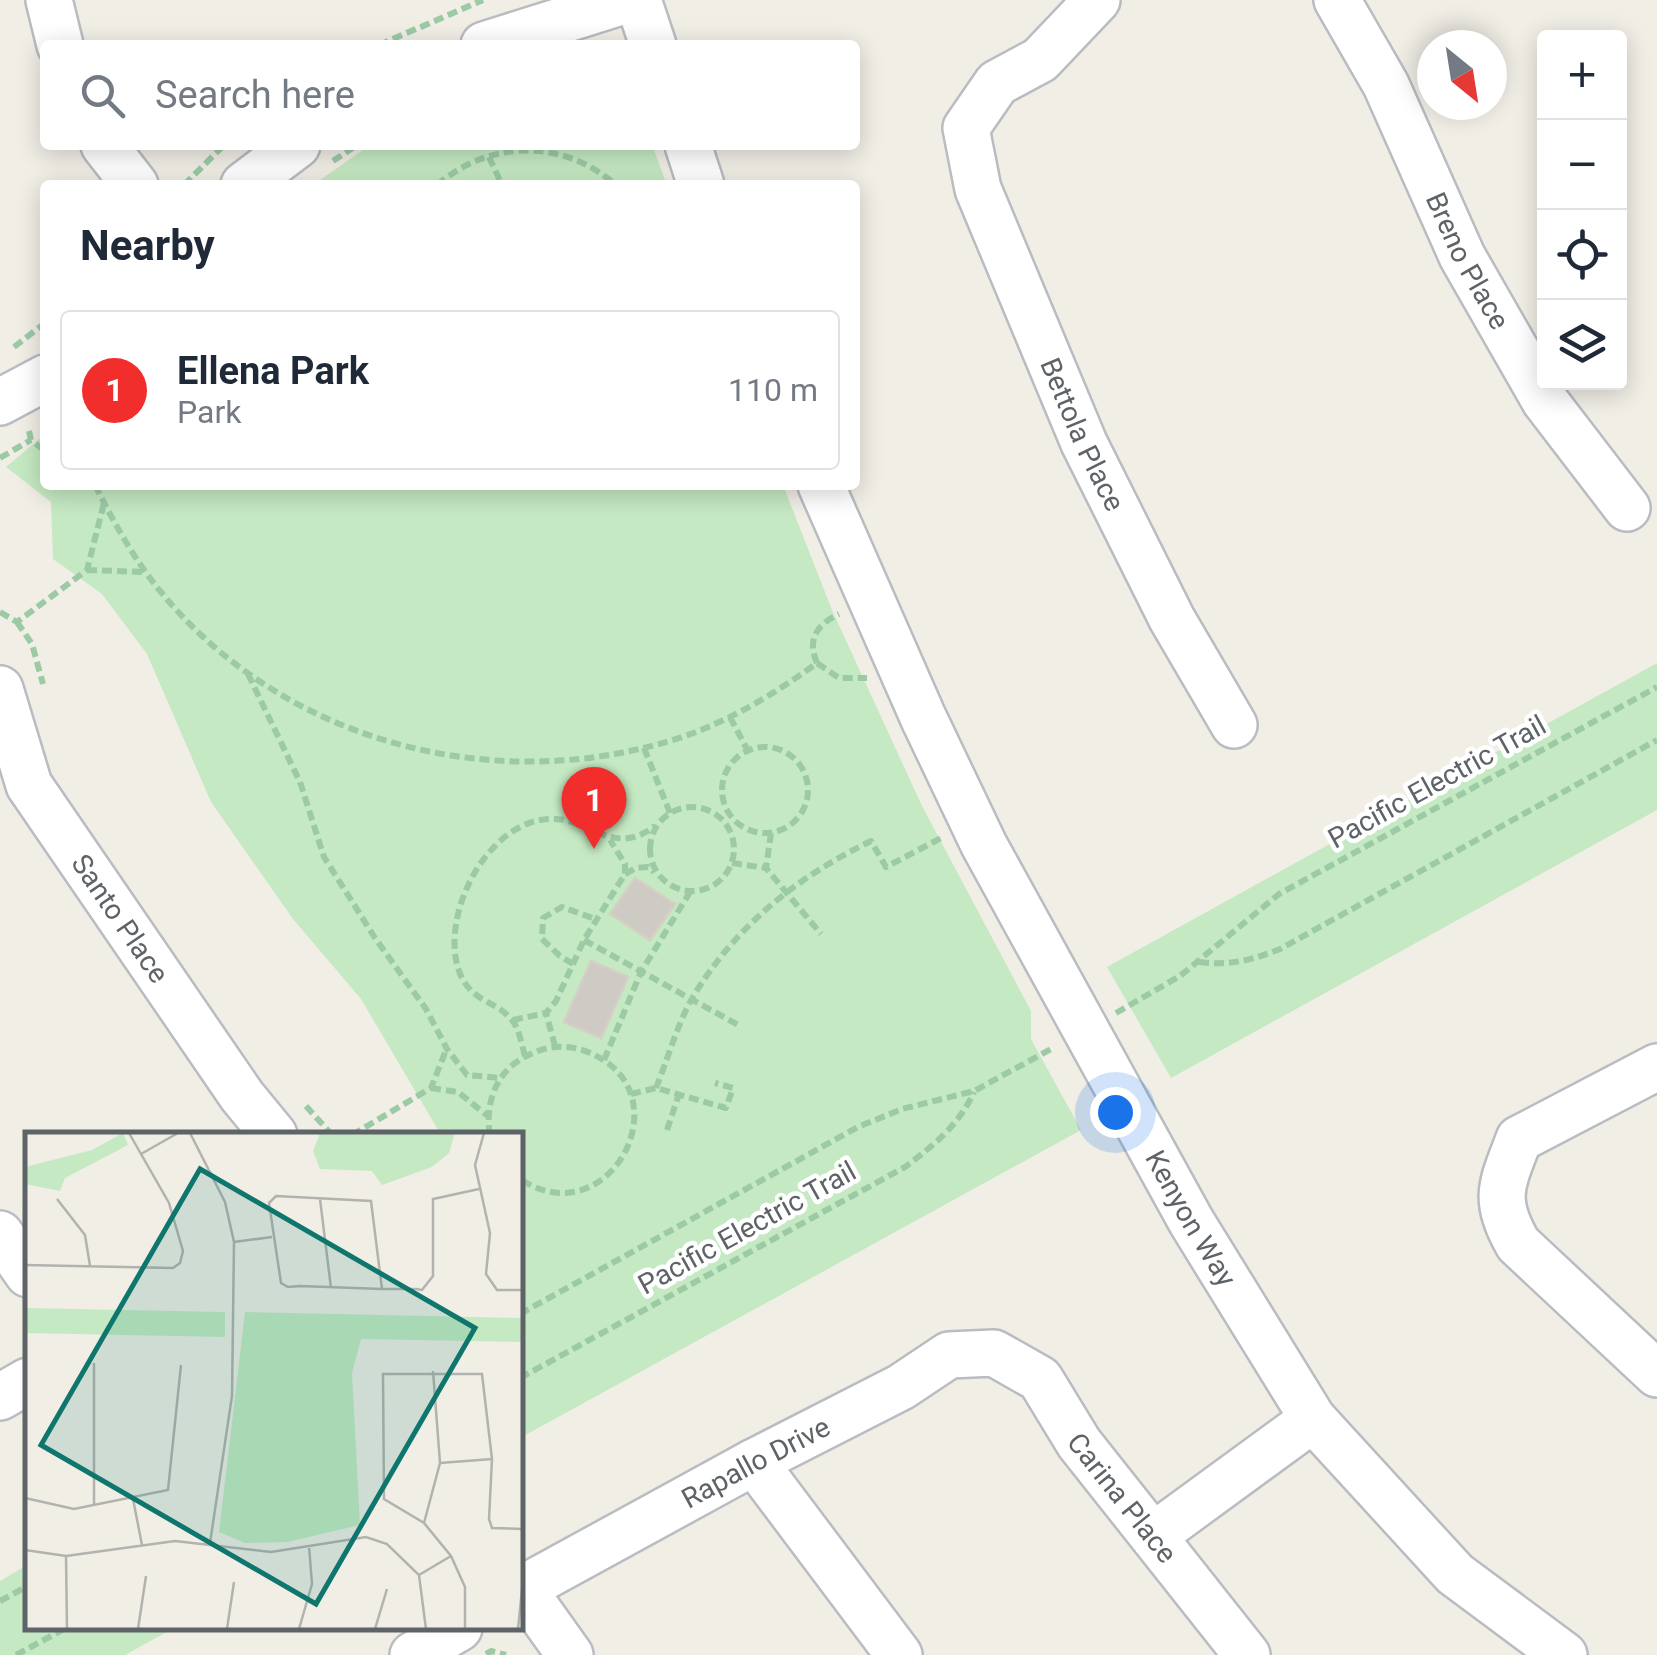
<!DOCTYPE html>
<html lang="en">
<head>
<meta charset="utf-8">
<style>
  body { margin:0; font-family:Roboto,sans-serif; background:#f2f2f3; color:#1f2937 }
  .controls { position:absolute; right:30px; top:30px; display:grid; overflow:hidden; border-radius:10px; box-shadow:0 5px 25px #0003 }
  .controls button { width:90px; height:90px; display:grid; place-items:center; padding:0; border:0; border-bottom:2px solid #e0e1e3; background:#fff; color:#1f2937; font:50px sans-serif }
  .compass { position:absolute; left:1417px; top:30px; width:90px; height:90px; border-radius:50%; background:#fff; box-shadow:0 5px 25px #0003; rotate:150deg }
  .you { position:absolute; left:1115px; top:1112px; width:35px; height:35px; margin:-25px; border:8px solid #fff; border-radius:50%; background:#1a73e8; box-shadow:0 0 0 15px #1a73e833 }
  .badge { display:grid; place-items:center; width:65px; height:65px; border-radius:50%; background:#f12e2c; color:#fff; font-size:32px; font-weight:700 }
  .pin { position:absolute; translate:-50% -82px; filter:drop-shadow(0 2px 5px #0008) }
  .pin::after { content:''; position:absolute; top:52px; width:35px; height:30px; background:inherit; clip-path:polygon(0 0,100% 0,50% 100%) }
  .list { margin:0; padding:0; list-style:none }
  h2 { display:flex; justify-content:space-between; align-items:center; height:130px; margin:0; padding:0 40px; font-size:42px }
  h2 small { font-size:32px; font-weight:400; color:#747a83 }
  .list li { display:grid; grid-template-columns:65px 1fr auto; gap:30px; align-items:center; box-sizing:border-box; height:160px; margin:0 20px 20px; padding:0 20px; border:2px solid #e0e1e3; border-radius:10px }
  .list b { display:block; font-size:38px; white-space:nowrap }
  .list p { margin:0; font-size:32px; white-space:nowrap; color:#747a83 }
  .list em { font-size:32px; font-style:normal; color:#747a83 }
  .icon { flex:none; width:55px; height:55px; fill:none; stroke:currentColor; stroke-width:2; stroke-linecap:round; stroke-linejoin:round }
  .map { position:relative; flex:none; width:1657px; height:1655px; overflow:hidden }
  .search { position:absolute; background:#fff; box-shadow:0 5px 25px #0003; left:40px; top:40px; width:820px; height:110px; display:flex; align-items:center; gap:25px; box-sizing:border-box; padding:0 35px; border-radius:10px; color:#747a83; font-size:38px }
  .panel { position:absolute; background:#fff; box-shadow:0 5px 25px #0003; left:40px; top:180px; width:820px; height:310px; border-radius:10px }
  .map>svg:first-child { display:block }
  .green { fill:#c5e9c2 }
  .building { fill:#cecbc5; stroke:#d6cfc4; stroke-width:2.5 }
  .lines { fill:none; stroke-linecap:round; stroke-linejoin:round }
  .minor-casing { stroke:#b9bcc0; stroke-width:50 }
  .path { stroke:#9bcaa5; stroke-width:6; stroke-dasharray:10 5; stroke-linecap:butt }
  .minor { stroke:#fff; stroke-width:45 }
  .labels { text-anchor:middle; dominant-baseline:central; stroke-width:9; stroke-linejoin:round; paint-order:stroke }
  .street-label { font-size:28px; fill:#5e6367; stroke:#fff }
  .inset-road { fill:none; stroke:#b2b2af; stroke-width:2.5 }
  .view { fill:#0f766e; fill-opacity:0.15; stroke:#0f766e; stroke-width:5 }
  .inset-edge { fill:none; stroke:#5e6367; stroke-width:5 }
</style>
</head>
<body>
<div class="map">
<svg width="1657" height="1655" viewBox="0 0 1657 1655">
  <rect width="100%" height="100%" fill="#f1eee6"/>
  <path class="green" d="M370,145h282l15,40h-354z
    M45,434v51h738l49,125 90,196 109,205v28l50,91 -561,308v-303h-79l-80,-136 -68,-80 -82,-117 -64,-148 -45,-60 -49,-35 -2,-57 -45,-35z
    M1657,663v147l-486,268 -64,-111z
    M27,1565l1,63h146l-49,27h-125v-74z"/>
  <path class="building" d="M635,878l40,26 -25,36 -40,-26z
    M591,961l37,16 -27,61 -37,-16z"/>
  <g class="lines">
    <defs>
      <g id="minor">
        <path d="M49,0l11,45"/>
        <path d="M638,0l15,45"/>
        <path id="s1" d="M1097,0l-57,60 -43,23 -31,45 12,61 106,254 88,176 62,106"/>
        <path id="s2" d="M1337,0l49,85 76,171 83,145 82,107"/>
        <path d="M484,45l143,-45"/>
        <path d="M104,145l31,40"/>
        <path d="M688,145l13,40"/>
        <path d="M244,185l53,-40"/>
        <path d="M0,402l45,-24"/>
        <path id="s3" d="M821,485l102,232 61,128 207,376 122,198 142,155 109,81"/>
        <path id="s4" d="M0,689l29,96 213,311 32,39"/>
        <path d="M1657,1067l-138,72c-17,45 -27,60 -1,105l139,130"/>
        <path d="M0,1234l28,40"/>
        <path d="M0,1397l28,-16"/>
        <path d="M754,1462l145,193"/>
        <path d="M1153,1536l160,-117"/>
        <path d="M523,1589l47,66"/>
        <path id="s5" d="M520,1590l234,-128 147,-75 48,-32 45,-2 46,26 39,64 168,212"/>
        <path d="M413,1655l46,-27"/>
      </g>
    </defs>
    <use href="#minor" class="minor-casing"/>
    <path class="path" d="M379,45l104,-45
      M489,157l13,28
      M333,161l24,-16
      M184,185l40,-40
      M437,185c54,-46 126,-46 179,0
      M14,347l31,-24
      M29,431l2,9 14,11
      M0,458l31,-18
      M95,485c17,34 35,67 58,97 123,160 343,218 532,154 48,-17 91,-43 132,-73l22,15h28
      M87,570l58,2
      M0,612l17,10 70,-52 17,-67
      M17,622l15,22 11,40
      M817,663c-10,-23 -1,-38 22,-49
      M248,674l52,108 24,75 51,81 51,71 21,40 20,26 34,3
      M730,717l18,34
      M722 790a43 43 0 1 1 86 0a43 43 0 1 1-86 0Z
      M644,748l26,65
      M650 849a42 42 0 1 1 84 0a42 42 0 1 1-84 0Z
      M771,833l-5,35 55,66
      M732,863l34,5
      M625,874l11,-6 12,-1 6,5
      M584,940l156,86
      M1199,962c29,4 54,-2 81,-13l377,-209
      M573,964l-13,-8 -18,-17 1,-21 19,-11 36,13
      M1116,1013l64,-37 99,-82 378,-207
      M513,1020l33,-7
      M555,1046l-9,-33 10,-12 28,-61 41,-66v-10l-15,-24
      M525,1056c-3,-10 -6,-28 -13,-36 -17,-21 -43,-17 -54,-52 -16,-53 25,-137 82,-148 49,-9 69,41 115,6
      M604,1060l37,-88 49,-80
      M431,1088l27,4 31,25
      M656,1088c12,-30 22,-66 38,-93 43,-70 103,-118 177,-154l15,26 55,-29
      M631,1094l25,-6 70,20 7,-20 -18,-5
      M306,1106l26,29
      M667,1130l12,-36
      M352,1135l79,-47 15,-38
      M490,1135c-5,-28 4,-58 28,-74 23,-15 47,-19 72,-8 96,40 19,185 -70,126
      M520,1314l338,-187 44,-18 72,-18 79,-43
      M520,1378l385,-211c28,-21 54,-42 69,-75
      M0,1601l28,-15
      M486,1654l5,-3 15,4
      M16,1655l50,-27"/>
    <use href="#minor" class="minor"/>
  </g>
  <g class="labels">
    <g class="street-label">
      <text stroke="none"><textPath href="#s2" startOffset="292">Breno Place</textPath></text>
      <text stroke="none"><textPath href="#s1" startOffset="515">Bettola Place</textPath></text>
      <text transform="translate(1437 782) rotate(-29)">Pacific Electric Trail</text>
      <text stroke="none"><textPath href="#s4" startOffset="262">Santo Place</textPath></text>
      <text stroke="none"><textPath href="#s3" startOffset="822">Kenyon Way</textPath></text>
      <text transform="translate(747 1228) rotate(-29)">Pacific Electric Trail</text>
      <text stroke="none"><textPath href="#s5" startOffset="268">Rapallo Drive</textPath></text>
      <text stroke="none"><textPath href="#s5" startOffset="732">Carina Place</textPath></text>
    </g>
  </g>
  <g transform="translate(25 1132)">
    <rect width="498" height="498" fill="#f1eee6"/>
    <path d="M98,1l5,12 -63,33 -5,13 -35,-7v-17l67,-17zM295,1h135l-6,20 -17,14 -50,18 -10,-14 -52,-2 -7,-18zM0,176l200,4v25l-200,-4zM220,180l277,6v24l-161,-3 -9,34 8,152 -73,17 -42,1 -26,-11z" fill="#c5e9c2"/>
    <path class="inset-road" d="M165,1l35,69 9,40 -2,154 -22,147M459,1l-9,32 15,68 -4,41 11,16h26M116,22l37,-21M32,67l28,36 5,31M295,67l11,89M209,110l38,-5M0,133l148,3 7,-5 3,-12 -14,-48 -40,-70M357,157l-11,-88 -95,-5 -7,7 12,80 7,4 12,-1 82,3h34l6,1 11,-14v-77l46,-10M415,331l52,-4M0,366l49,11 94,-19 13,-125M108,367l9,46M69,374v-143M399,391l16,-60 -7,-92M0,418l41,6 109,-15 96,11 95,-15 21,7 32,31 7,54M41,424l1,73M394,443l32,-19M113,497l8,-53M202,497l7,-47M274,497l13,-45 -3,-38M350,497l12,-40M440,497v-42l-14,-31 -27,-33 -40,-24 -1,-125h99l10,85 -3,60 3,9 31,1M493,497l5,-49"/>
    <path class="view" d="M175,37l275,159 -159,276 -275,-159z"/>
    <rect width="498" height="498" class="inset-edge"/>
  </g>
</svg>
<div class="controls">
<button>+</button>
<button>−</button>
<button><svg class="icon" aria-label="locate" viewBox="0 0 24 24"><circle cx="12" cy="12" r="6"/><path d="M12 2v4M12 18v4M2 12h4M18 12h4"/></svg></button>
<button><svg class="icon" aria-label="layers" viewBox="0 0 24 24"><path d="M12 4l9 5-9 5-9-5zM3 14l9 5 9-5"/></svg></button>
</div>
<svg class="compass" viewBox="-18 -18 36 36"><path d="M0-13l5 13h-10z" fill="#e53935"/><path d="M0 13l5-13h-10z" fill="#747a83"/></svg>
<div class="you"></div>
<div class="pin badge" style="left:594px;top:849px">1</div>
<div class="search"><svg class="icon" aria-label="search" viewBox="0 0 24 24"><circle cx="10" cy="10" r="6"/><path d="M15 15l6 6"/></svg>Search here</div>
<section class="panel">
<h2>Nearby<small></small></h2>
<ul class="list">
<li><span class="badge">1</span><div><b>Ellena Park</b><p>Park</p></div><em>110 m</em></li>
</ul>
</section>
</div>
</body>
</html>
